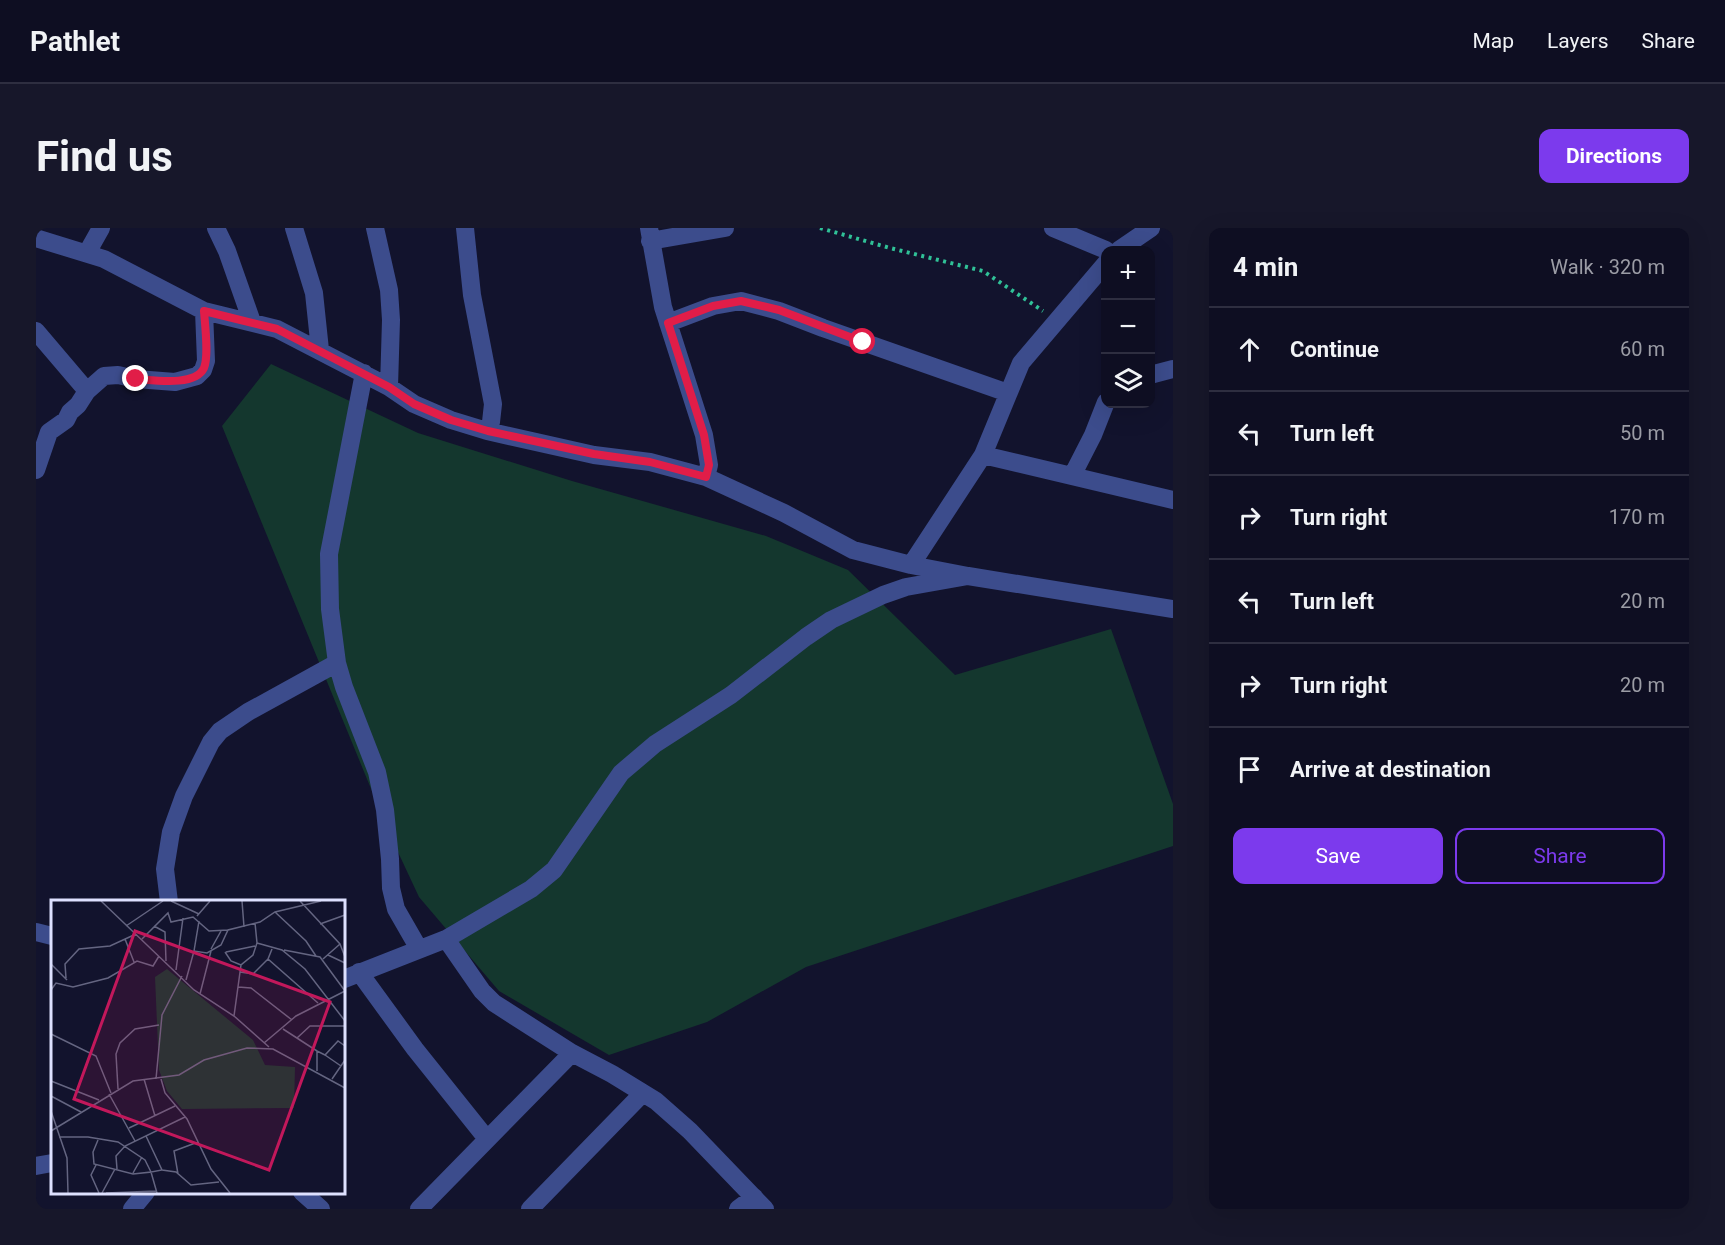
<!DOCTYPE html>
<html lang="en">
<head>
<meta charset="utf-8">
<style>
  body { margin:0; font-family:Roboto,sans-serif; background:#17172a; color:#f1f3f6 }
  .controls { position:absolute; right:18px; top:18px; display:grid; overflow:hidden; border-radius:12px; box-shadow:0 6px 24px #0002 }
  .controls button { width:54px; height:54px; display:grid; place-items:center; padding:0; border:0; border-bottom:2px solid #2e2e40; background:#0e0e22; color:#f1f3f6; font:30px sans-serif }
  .stop { position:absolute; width:18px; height:18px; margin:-14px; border:4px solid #e11d48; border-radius:50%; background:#fff }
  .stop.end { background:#e11d48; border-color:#fff; box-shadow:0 2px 6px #0008 }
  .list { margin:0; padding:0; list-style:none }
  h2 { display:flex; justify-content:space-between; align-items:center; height:78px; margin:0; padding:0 24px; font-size:26px }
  h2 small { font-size:20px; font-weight:400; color:#9b9ca5 }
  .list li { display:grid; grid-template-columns:39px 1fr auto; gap:18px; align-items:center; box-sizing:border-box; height:84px; padding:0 24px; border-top:2px solid #2e2e40 }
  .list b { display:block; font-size:22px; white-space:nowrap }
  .list em { font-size:20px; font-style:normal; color:#9b9ca5 }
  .actions { display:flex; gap:12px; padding:18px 24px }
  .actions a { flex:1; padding:14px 0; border:2px solid #7c3aed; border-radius:12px; text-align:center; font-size:21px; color:#7c3aed }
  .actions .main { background:#7c3aed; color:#fff }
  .icon { flex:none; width:33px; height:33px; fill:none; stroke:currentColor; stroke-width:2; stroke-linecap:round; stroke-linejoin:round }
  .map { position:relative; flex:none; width:1137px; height:981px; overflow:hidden; border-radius:12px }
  header { display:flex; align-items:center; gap:36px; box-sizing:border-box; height:84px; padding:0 30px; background:#0e0e22; border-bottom:2px solid #2e2e40 }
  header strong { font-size:28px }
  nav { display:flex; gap:33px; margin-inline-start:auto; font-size:21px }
  .intro { display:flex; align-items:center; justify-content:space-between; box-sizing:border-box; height:144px; padding:0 36px }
  h1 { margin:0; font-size:42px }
  .button { padding:15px 27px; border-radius:12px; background:#7c3aed; color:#fff; font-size:21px; font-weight:700 }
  main { display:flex; gap:36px; padding:0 36px }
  aside { flex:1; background:#0e0e22; border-radius:12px; box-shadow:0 6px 24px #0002 }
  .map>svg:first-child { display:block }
  .green { fill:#14372e }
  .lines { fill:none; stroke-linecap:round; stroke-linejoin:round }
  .path { stroke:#30c197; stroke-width:4; stroke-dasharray:3 4.5; stroke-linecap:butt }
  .minor { stroke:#3c4c8c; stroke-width:18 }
  .route { stroke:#e11d48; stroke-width:8 }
  .inset-road { fill:none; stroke:#646581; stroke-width:1.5 }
  .view { fill:#c2185b; fill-opacity:0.15; stroke:#c2185b; stroke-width:3 }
  .inset-edge { fill:none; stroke:#dee1ff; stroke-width:3 }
</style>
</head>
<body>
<header>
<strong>Pathlet</strong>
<nav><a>Map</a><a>Layers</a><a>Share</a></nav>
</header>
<div class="intro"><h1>Find us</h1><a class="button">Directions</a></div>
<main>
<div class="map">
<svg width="1137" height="981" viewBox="0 0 1137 981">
  <rect width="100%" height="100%" fill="#12132d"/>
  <path class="green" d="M235,136l147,69 154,48 194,55 82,34 107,105 156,-46 62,175v42l-367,121 -99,55 -98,33 -110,-64 -80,-94 -29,-62 -168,-409z"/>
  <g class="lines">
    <path class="path" d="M784,0l70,20 93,23 60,40"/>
    <path class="minor" d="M180,0l11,23 25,71
      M258,0l20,65 6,57
      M339,0l14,62 2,30 -2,67
      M429,0l7,67 21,109 -2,18 -4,9
      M613,0l14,79 41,128 5,30 -3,12
      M1017,0l53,22
      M0,10l68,21 100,52 73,18 112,58 25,17 37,16 36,11 107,24 56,7 56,15 78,36 69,37 58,15 57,11
      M614,13l75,-13
      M1083,22l32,-22
      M51,25l14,-25
      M632,95l45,-17 28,-5 38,10 44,17 185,65
      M0,103l51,60
      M328,145l-35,181 1,55 7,54 7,24 33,85 8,38 5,49 1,29 5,21 23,40
      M1114,147l23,-6
      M947,227l190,45
      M0,242l13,-38 17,-12 4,-8 8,-7 9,-14 17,-15 14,-1 18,4 39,3 22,-6 6,-6 3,-9 -2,-50
      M1036,248l21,-41 13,-33
      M875,337l72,-110 38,-92 85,-100
      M133,674l-4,-33 6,-37 13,-36 27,-54 9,-11 28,-19 89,-49
      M0,704l16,4
      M410,711l36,52 12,12 78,50 40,21 44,27 34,30 75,78
      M323,744l56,77 72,90
      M308,751l102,-40 85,-50 23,-19 67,-97 34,-29 76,-49 75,-58 25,-17 52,-25 23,-8 62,-11 205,33
      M0,938l16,-3
      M266,964l19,17
      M96,981l14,-17
      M383,981l153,-156
      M494,981l113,-116
      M702,981l16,-12"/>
  </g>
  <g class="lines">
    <path class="route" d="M100,151c17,1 59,8 68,-11 5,-12 1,-43 0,-57l73,18 112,58 25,17 37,16 37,11 106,23 56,8 56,15 3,-12 -5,-30 -36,-112 45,-17 28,-5 38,9 84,32"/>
  </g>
  <g transform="translate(15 672)">
    <rect width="294" height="294" fill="#12132d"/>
    <path d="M116,69l86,71 12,25 30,2 -1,41 -112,1 -15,-18 -8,-21 -4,-93z" fill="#14372e"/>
    <path class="inset-road" d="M50,1l93,89 40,26 35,31M120,1l28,13M191,1l2,26M249,1l40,43 5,13M224,12l31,29 10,15M146,16l13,-15M269,24l25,-9M75,26l37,-25M103,26l11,6 1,29M74,39l9,23M91,39l26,-26 3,9 22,-5 16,14 19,-1M206,43l25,7 23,19 40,52M160,49l10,-18M221,49l-4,10 50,44M233,50l36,7 25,34M143,51l5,-30M174,52l6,9 10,4M175,52l29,-6M277,55l17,8M272,59l17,-15M0,64l16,16M125,70l7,-52M189,72l13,2 15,-15M15,78l-1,-14 14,-15 31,-3 26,-12M135,80l8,-29 13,2 14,-8 7,-15 32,-8 15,-10 46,-11M187,87l13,1 41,32M0,90l5,-7 17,4 35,-9 29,-17 16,5 6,-10M149,94l11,-43M183,116l7,-51 12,-10 4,-12 -2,-20M232,129l34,22M0,134l45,22 15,37M246,138l13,-12h35M213,143l32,-27 49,-25M274,155l16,11M266,171v-20l8,4 13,-14 7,5M93,179l11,37M105,179l6,-64 20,-39M110,179l4,14 22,26 24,50 19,24M281,179l13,-19M0,181l48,19M67,189l-2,-35 4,-11 15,-14 24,-4M58,194l26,47M0,196l30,16M0,211l16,47 1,35M78,228l46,-22M0,231l82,-50 46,-6 25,-15 43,-12 26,1 72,39M95,236l16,34 -11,2 6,21M8,237h29l30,5 27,18 6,12 -18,2 -39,-10 -1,-12 5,-12M45,265l-5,10 8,18M66,269l-1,-13 9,-10 60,-29M111,270l14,2 15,13 28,-3M82,273l9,-16M127,274l-4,-23 24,-9M51,293l13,-24M55,293l50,-2"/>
    <path class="view" d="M84,31l195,71 -61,168 -195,-71z"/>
    <rect width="294" height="294" class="inset-edge"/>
  </g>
</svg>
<div class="controls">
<button>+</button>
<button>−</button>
<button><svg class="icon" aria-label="layers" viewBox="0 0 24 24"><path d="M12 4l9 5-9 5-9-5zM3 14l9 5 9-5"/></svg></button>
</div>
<div class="stop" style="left:827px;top:114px"></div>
<div class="stop end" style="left:100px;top:151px"></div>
</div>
<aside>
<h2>4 min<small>Walk · 320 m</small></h2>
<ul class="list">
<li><svg class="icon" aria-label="ahead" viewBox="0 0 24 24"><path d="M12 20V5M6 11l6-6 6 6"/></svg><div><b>Continue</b></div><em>60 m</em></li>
<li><svg class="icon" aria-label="left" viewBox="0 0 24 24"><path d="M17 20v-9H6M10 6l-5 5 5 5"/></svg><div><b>Turn left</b></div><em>50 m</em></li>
<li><svg class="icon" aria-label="right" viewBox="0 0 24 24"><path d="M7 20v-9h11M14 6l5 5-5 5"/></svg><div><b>Turn right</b></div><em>170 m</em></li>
<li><svg class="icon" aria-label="left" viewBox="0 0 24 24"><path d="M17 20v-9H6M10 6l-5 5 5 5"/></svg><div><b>Turn left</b></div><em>20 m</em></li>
<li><svg class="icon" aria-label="right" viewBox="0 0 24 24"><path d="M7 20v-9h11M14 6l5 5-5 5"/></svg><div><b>Turn right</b></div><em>20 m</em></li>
<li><svg class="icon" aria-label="arrive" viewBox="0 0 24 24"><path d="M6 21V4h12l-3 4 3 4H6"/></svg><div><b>Arrive at destination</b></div></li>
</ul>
<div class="actions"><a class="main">Save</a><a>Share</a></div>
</aside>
</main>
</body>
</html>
